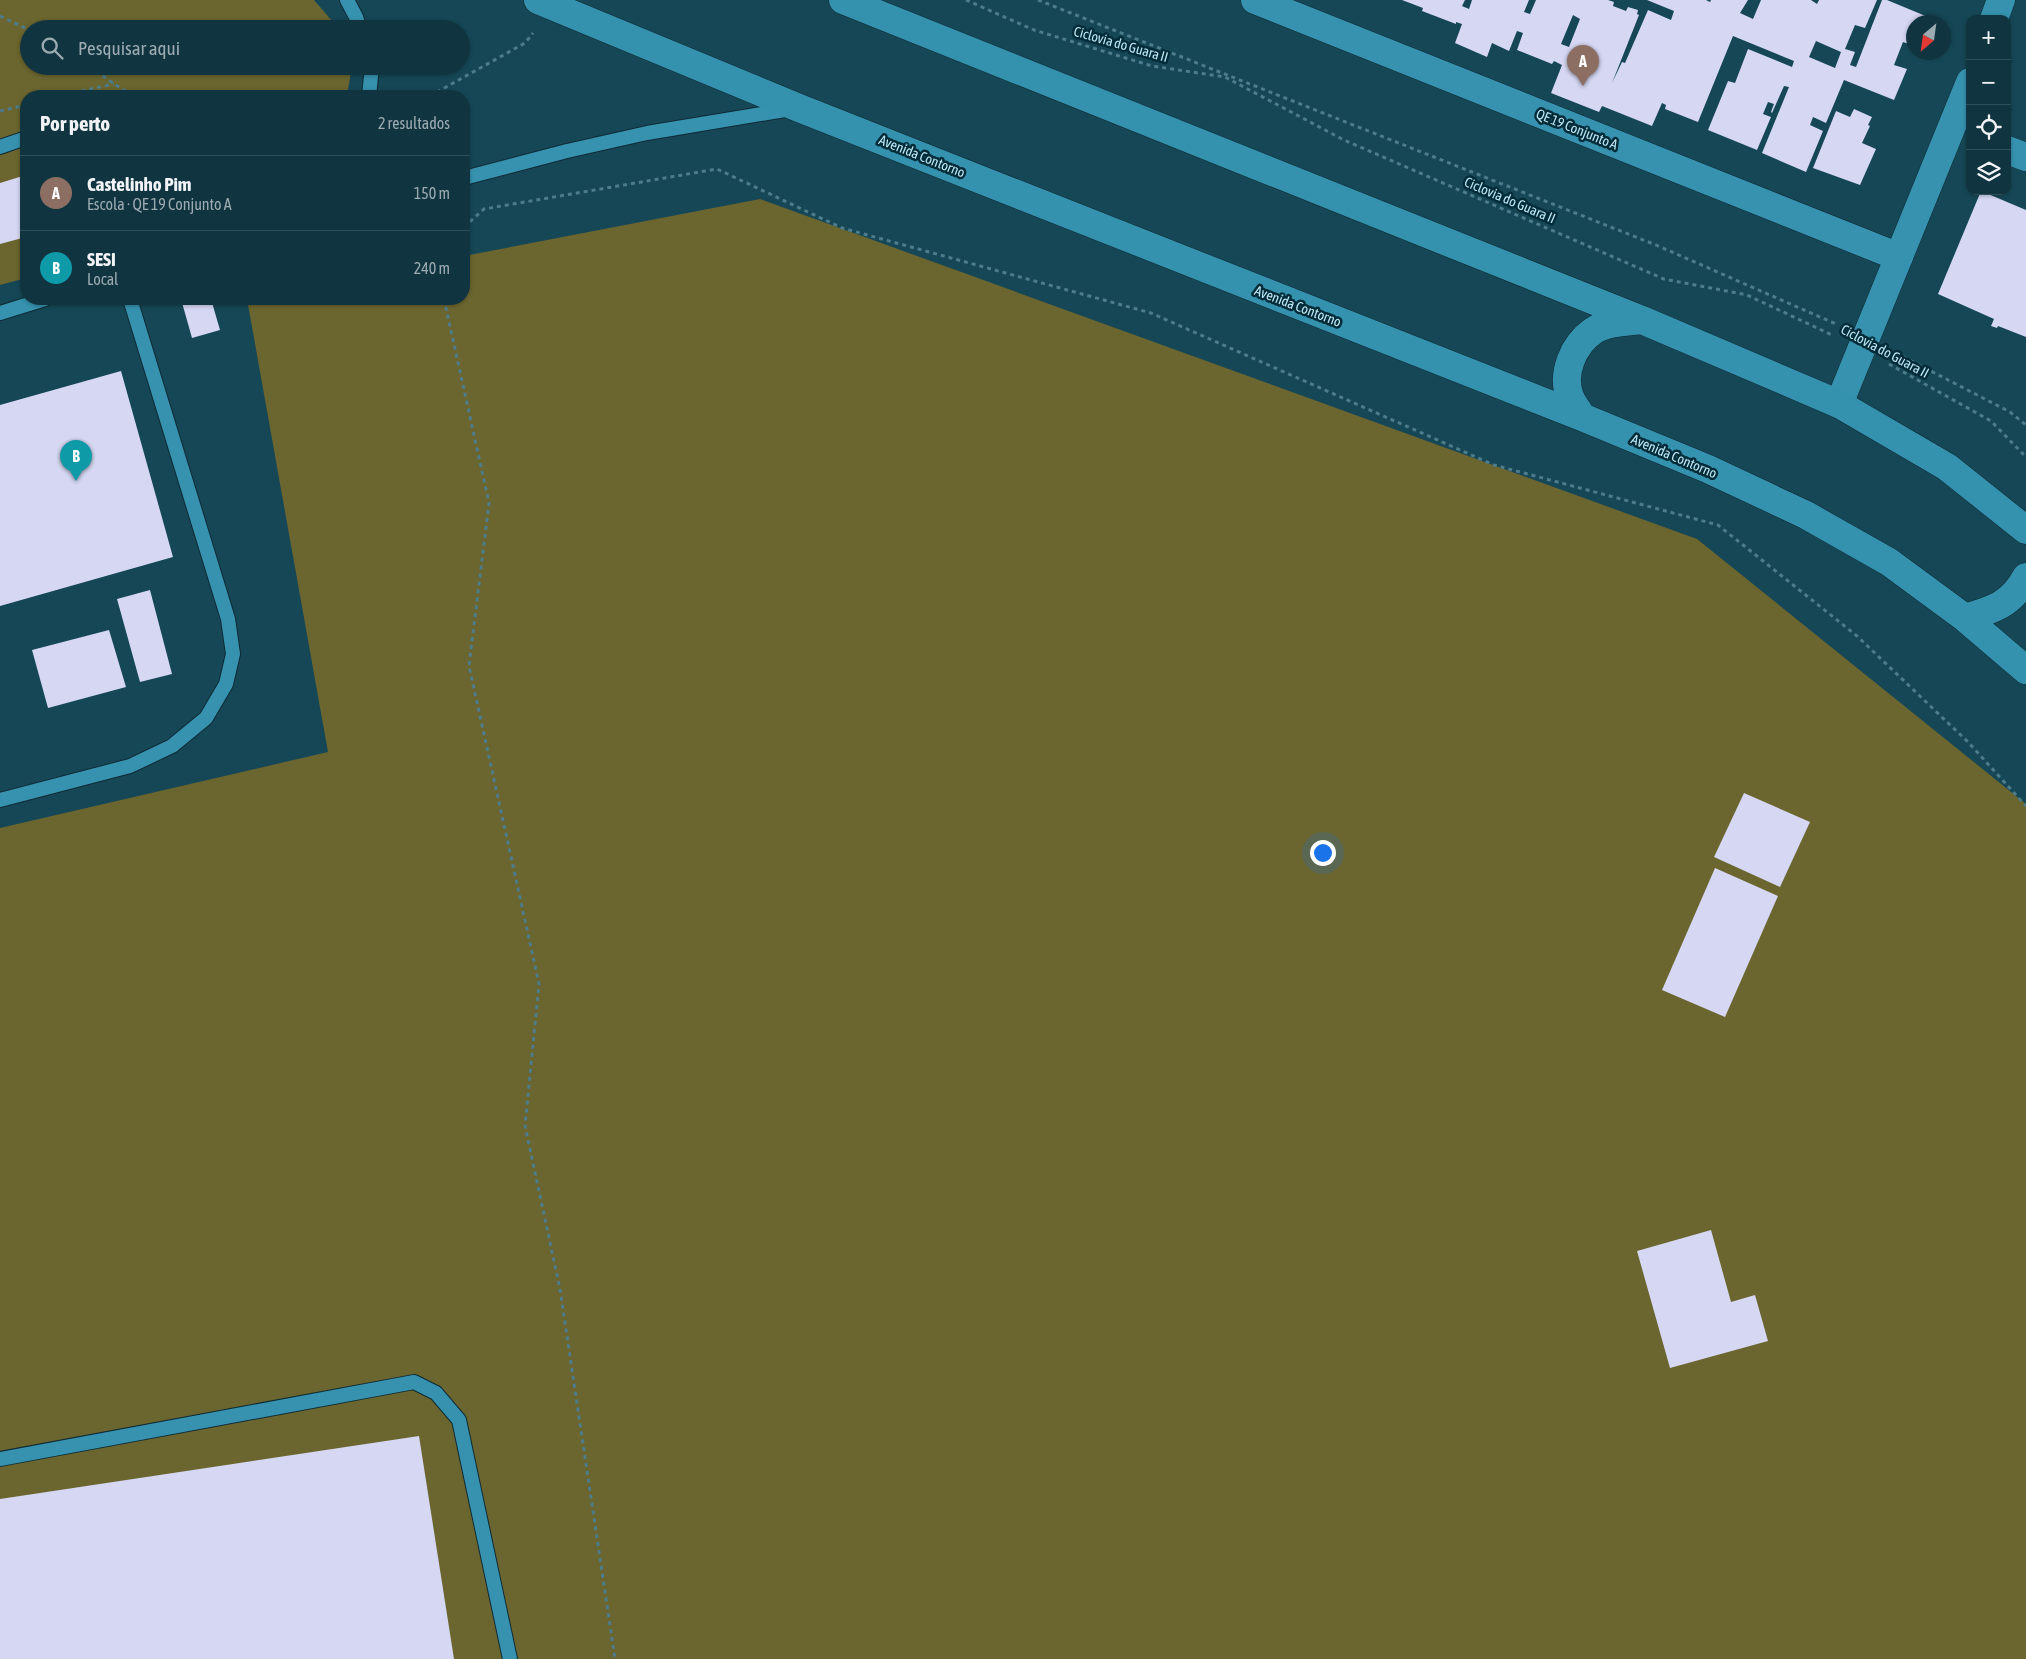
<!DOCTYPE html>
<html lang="pt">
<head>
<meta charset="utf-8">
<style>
  body { margin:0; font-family:"Asap Condensed",sans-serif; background:#193d47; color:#f1f3f6 }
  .controls { position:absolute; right:15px; top:15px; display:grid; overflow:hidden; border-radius:10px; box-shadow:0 1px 4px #0004 }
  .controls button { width:45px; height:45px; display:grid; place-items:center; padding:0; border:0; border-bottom:1px solid #305059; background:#103540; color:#f1f3f6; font:25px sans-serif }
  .compass { position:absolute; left:1906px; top:15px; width:45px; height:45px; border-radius:50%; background:#103540; box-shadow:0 1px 4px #0004; rotate:209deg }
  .you { position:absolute; left:1322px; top:852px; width:18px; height:18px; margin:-12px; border:4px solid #fff; border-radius:50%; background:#1a73e8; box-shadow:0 0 0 8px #1a73e833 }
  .badge { display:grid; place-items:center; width:32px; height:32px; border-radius:50%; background:#f2a080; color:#fff; font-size:16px; font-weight:700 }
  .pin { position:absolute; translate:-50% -41px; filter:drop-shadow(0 1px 2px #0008) }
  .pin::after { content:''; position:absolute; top:26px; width:18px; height:15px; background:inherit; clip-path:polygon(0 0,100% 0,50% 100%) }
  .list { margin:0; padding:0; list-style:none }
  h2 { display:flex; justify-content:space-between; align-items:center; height:65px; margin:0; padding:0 20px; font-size:21px }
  h2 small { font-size:16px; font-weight:400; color:#9cabb1 }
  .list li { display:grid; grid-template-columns:32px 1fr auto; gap:15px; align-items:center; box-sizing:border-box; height:75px; padding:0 20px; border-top:1px solid #305059 }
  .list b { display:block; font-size:19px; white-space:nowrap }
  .list p { margin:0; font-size:16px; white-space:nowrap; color:#9cabb1 }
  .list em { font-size:16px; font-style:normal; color:#9cabb1 }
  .icon { flex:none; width:28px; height:28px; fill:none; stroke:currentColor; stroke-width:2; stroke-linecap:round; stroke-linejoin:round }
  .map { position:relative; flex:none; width:2026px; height:1659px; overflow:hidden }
  .search { position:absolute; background:#103540; box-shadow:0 1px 4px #0004; left:20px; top:20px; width:450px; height:55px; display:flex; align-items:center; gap:12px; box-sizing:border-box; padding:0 18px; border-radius:28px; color:#9cabb1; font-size:19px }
  .panel { position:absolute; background:#103540; box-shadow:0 1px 4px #0004; left:20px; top:90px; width:450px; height:215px; border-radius:20px }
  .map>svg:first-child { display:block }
  .green { fill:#6b652f }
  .building { fill:#d5d7f3; fill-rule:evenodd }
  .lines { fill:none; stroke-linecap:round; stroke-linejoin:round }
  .service-casing { stroke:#0f2b35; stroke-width:16 }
  .minor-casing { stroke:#0f2b35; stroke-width:29 }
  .secondary-casing { stroke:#0f2b35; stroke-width:29 }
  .path { stroke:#4d7c8b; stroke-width:3; stroke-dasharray:4 4; stroke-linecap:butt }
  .service { stroke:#3692af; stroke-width:14 }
  .minor { stroke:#3692af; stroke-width:28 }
  .secondary { stroke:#3592af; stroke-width:28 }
  .labels { text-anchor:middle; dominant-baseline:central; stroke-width:5; stroke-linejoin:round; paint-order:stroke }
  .street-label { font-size:14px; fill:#bfe8f7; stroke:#032c38 }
</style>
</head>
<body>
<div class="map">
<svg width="2026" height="1659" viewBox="0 0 2026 1659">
  <rect width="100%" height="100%" fill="#164756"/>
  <path class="green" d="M0,0h314l25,29h-310v37h323l-5,30h-321v182l-26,7z
    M760,199l937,340 329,265v855h-2026v-831l328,-76 -81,-453h217v-43z"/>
  <path class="building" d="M1402,0h63l-3,6 7,3 3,-9h57l-5,12 6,2 6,-14h72l6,2 -1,4 13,5 2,-4 10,3 -1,4 2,1 -27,68 10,-21 3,1 23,-53 23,10 3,-9 -27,-11h59l4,2 1,-2h37l-8,13 13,6 8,-19h50l6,4 2,-4h58l-12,28 -10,-3 -10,24 10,3 -5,13 6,2 26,-67h5l41,17 -3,5h-11v24l-11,-4 -9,23 13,4 -13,31 -50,-20 -18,43 -13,-6 -3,8 13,6 -17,41 -44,-19 27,-66 -5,-1 -12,27 -1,-1 3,-8 -6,-2 -5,12 8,3 -14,33 -49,-20 20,-49 7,2 13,-34 44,18 2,-6 -61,-25 -35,86 -33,-13 1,-4 -4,-2 -10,23 -50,-20 -3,6 -48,-19 11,-28 -8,-4 -2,3 -35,-14 6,-17 -6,-2 -8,20 -17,-8 -5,14 -32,-14 7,-19 -6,-2v2l-34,-13 1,-3zM1573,15l7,4 -11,28 -8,-3zM1816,41l25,11 -6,16 -26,-11z
    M1854,109l18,8 -4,8 2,1 -8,17 14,6 -16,36 -47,-17 23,-57 14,6z
    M26,175v62l-26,7v-61z
    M1981,191l45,19v127l-28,-11 -1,2 -6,-2 3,-7 -56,-25z
    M181,299h30l9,31 -28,8z
    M121,371l52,186 -173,49v-201z
    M150,590l22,84 -32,8 -23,-83z
    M109,630l17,57 -78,21 -16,-58z
    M1744,793l66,29 -30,65 -66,-30z
    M1715,868l63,28 -53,121 -63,-27z
    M1711,1230l20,72 24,-7 13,46 -98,27 -33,-117z
    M419,1436l35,223h-454v-160z"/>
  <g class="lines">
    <defs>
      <path id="service" d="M347,0l9,17 4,12
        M369,96l3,-30
        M0,147l26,-9
        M464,178l103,-27 80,-18 144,-24
        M0,313l45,-14
        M0,800l130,-34 42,-20 34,-28 20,-34 7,-30 -5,-35 -98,-320
        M0,1459l414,-77 22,11 23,27 51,239"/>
      <path id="minor" d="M1255,0l644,257
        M1994,19l7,-19
        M2007,150l19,7
        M1839,404l131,-322"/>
      <path id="secondary" d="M538,0l261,108 783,309 126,52 98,46 83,47 76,56 61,52
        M843,0l799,320 197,84 108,63 79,63
        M1582,417c-4,-7 -9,-13 -12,-20 -9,-23 3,-52 23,-66 13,-9 33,-9 49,-11
        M1965,618c28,-8 47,-14 61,-41"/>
    </defs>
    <use href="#service" class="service-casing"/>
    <use href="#minor" class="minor-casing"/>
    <use href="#secondary" class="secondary-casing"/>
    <path class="path" d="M966,0l68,30 118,36 73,11 119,63 320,139 83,16 85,40
      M1038,0l618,245 180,79
      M0,16l29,14
      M90,66l24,18 20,12
      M58,96l56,-12
      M430,96l95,-53 8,-10
      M0,111l26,-6
      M464,227l20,-18 233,-40 125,59 309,85 343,152 224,60 139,111 111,106 58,64
      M444,299l45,204 -20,163 70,318 -14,142 35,163 55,370
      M1896,353l114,59 16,13
      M1889,364l102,57 35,36"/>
    <use href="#service" class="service"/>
    <use href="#minor" class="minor"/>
    <use href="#secondary" class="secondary"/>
  </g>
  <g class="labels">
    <g class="street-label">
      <text transform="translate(1121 44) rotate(16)">Ciclovia do Guara II</text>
      <text transform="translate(1577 129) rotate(22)">QE 19 Conjunto A</text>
      <text transform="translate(922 156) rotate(22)">Avenida Contorno</text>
      <text transform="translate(1510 200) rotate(23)">Ciclovia do Guara II</text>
      <text transform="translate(1298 306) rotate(21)">Avenida Contorno</text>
      <text transform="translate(1885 351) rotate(28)">Ciclovia do Guara II</text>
      <text transform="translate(1674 456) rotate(23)">Avenida Contorno</text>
    </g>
  </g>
</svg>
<div class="controls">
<button>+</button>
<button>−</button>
<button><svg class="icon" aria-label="locate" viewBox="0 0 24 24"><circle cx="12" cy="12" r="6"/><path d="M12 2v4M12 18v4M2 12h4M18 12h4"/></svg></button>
<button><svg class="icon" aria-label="layers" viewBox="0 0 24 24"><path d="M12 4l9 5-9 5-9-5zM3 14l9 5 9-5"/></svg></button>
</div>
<svg class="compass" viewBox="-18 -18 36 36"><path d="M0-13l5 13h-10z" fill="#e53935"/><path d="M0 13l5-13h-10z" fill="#9cabb1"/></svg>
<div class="you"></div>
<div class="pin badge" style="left:1583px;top:86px;background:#8d6e63">A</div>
<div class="pin badge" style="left:76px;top:481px;background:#0f9aa8">B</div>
<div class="search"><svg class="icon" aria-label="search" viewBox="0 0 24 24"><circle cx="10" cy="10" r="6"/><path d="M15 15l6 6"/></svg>Pesquisar aqui</div>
<section class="panel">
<h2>Por perto<small>2 resultados</small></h2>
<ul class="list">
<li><span class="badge" style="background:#8d6e63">A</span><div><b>Castelinho Pim</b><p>Escola · QE 19 Conjunto A</p></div><em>150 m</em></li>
<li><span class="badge" style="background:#0f9aa8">B</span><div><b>SESI</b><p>Local</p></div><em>240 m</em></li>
</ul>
</section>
</div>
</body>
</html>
